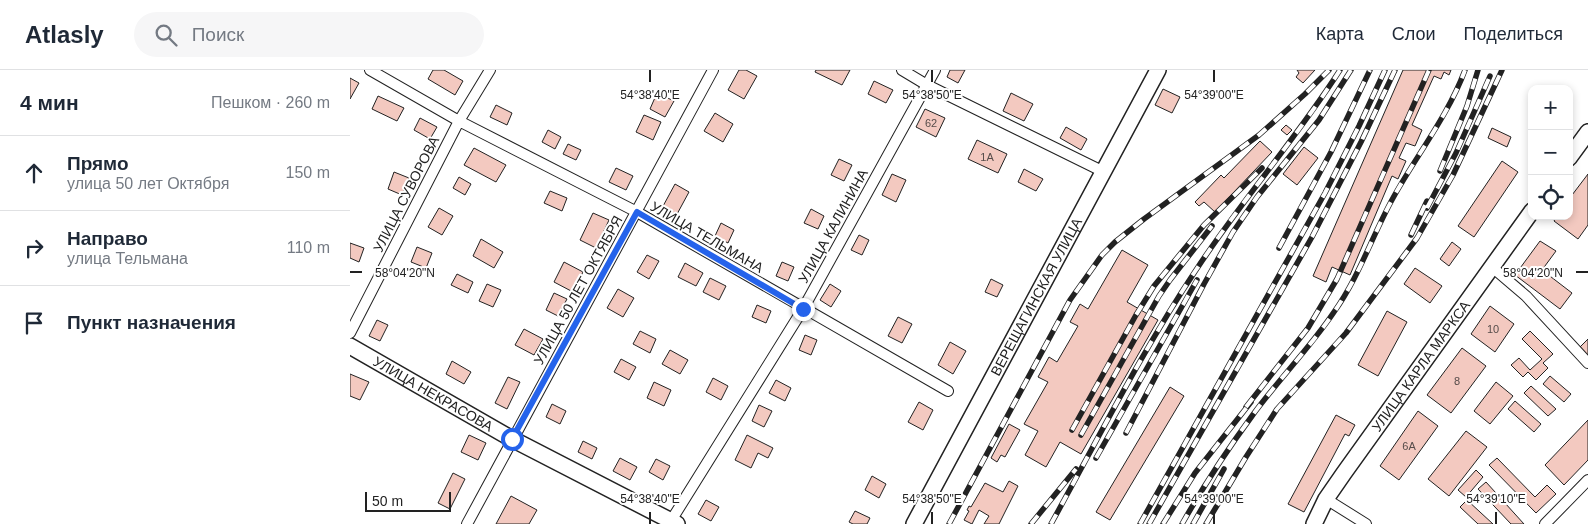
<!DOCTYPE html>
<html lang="ru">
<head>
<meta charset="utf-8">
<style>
  body { margin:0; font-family:Arial,sans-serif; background:#f6f6f7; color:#1f2937 }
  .controls { position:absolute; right:15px; top:15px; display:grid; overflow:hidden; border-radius:10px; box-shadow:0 2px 8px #0003 }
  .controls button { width:45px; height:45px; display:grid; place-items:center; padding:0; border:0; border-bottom:1px solid #e0e1e3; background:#fff; color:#1f2937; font:25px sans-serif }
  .scale { position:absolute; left:15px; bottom:12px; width:86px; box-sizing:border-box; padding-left:5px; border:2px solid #222; border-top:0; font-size:14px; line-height:18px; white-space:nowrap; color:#222; -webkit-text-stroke:4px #fff; paint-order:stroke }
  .stop { position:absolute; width:15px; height:15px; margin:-11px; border:4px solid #2563eb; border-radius:50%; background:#fff }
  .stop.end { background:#2563eb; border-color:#fff; box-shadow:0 1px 5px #0008 }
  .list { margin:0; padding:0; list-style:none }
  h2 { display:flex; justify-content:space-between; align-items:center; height:65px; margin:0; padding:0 20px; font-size:21px }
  h2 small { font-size:16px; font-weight:400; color:#747a83 }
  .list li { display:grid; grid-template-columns:32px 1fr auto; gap:15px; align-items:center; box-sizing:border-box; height:75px; padding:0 20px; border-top:1px solid #e0e1e3 }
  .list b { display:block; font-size:19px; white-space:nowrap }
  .list p { margin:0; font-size:16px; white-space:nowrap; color:#747a83 }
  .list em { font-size:16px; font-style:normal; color:#747a83 }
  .icon { flex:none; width:28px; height:28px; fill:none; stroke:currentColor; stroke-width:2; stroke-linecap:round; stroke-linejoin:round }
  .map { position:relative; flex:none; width:1238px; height:454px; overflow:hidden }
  header { display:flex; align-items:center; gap:30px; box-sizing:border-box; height:70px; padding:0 25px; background:#fff; border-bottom:1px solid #e0e1e3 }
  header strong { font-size:24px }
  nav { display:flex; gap:28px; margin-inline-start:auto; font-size:18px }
  .search { width:350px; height:45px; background:#f6f6f7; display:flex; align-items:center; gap:12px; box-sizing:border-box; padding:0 18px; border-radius:28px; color:#747a83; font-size:19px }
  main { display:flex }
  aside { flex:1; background:#fff }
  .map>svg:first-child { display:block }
  .building { fill:#f3c9c0; stroke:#222 }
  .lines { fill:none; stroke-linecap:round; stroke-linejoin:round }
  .street-casing { stroke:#222; stroke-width:12 }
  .secondary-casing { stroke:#222; stroke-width:18 }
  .street { stroke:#fff; stroke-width:10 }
  .secondary { stroke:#fff; stroke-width:15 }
  .rail-casing { stroke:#222; stroke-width:5.5 }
  .rail { stroke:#fff; stroke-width:4; stroke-dasharray:11; stroke-linecap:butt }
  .route { stroke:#2563eb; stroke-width:6 }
  .ticks { fill:none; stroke:#222; stroke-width:2 }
  .labels { text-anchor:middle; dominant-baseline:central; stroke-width:4; stroke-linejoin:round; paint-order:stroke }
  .number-label { font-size:11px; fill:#564c4a }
  .street-label { font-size:14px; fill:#222; stroke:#fff }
  .ticks-label { font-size:12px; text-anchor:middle; fill:#222; stroke:#fff; stroke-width:4; stroke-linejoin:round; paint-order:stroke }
</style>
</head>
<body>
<header>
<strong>Atlasly</strong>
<div class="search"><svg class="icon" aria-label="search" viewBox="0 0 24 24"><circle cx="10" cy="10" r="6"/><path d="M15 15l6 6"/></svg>Поиск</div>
<nav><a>Карта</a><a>Слои</a><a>Поделиться</a></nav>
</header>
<main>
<aside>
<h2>4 мин<small>Пешком · 260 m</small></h2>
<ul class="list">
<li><svg class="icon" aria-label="ahead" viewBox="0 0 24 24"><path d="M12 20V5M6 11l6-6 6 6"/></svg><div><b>Прямо</b><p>улица 50 лет Октября</p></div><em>150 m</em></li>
<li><svg class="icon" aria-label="right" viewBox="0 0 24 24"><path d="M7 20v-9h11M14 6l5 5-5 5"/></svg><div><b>Направо</b><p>улица Тельмана</p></div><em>110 m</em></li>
<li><svg class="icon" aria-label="arrive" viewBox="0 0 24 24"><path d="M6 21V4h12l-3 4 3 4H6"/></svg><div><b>Пункт назначения</b></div></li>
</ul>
</aside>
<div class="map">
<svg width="1238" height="454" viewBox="0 0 1238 454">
  <rect width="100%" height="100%" fill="#fff"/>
  <path class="building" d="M83,0h11l19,11 -8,14 -27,-16z
    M389,0h7l11,6 -13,23 -16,-9z
    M466,0h34l-8,15 -27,-13z
    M600,0h15l-7,13 -11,-6z
    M965,0l-12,13 -7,-6 3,-4 -2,-3z
    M1053,0h48l-2,5 -5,-3 -3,7 -7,-3 -22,49 10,5 -7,16 -9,-3 -7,15 7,3 -8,18 -6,-3 -42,99 -18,-8 -6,15 -13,-6z
    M0,8l9,5 -9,16z
    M524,11l19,9 -7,13 -18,-9z
    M813,19l17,8 -8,16 -17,-8z
    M307,23l17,8 -9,16 -15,-8z
    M661,23l22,11 -9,17 -21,-10z
    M28,26l26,12 -7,13 -25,-12z
    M146,35l16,8 -5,12 -17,-8z
    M575,39l20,9 -9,19 -20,-10z
    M365,43l18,11 -10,18 -19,-11z
    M294,45l17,7 -8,18 -17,-8z
    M70,48l17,9 -7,12 -16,-9z
    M936,55l6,5 -5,5 -6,-5z
    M716,57l21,12 -6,11 -21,-12z
    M1142,58l19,9 -4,10 -19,-9z
    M198,60l13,7 -6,12 -13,-7z
    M627,70l30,14 -9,19 -30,-14z
    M910,71l12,11 -57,60 -11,-10 -5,4 -4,-4 26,-27 3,3z
    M218,74l13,6 -5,10 -13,-6z
    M954,77l14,11 -21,27 -14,-11z
    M124,78l32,17 -10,17 -32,-17z
    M489,89l13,6 -8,16 -13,-6z
    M1152,91l16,11 -44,65 -16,-11z
    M266,98l17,8 -7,14 -17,-8z
    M674,99l19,10 -7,12 -18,-9z
    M44,102l15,6 -7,17 -14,-6z
    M542,104l14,6 -10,22 -14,-7z
    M1238,104v51l-10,14 -24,-18 3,-5h12v-17z
    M109,107l12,7 -6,11 -12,-7z
    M325,114l14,8 -13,24 -14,-8z
    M200,121l17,7 -5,13 -18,-8z
    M89,138l14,8 -11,19 -14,-8z
    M461,139l13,7 -6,13 -14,-6z
    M243,143l16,7 -13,28 -16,-8z
    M371,153l13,7 -6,13 -13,-7z
    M509,165l10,5 -7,15 -11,-5z
    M131,169l22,13 -9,16 -21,-12z
    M1190,171l16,10 -14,19 30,23 -12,16 -45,-34z
    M1102,172l9,7 -12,17 -9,-7z
    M0,173l14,5 -5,14 -9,-4z
    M67,177l15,6 -6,15 -15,-6z
    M772,180l26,15 -21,37 31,18 -77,134 -21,-12 -14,25 -21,-12 13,-24 -14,-7 24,-42 -10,-5 11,-20 8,5 21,-36 -8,-4 10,-18 8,5z
    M297,185l12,6 -10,18 -12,-7z
    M214,192l19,10 -10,20 -19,-10z
    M432,192l12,5 -6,14 -12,-5z
    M335,193l18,10 -7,13 -18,-9z
    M1065,198l27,18 -12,17 -26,-19z
    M107,204l16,8 -5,11 -17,-8z
    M360,208l16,8 -7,14 -16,-8z
    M641,209l12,6 -6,12 -12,-5z
    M137,214l14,6 -8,17 -14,-6z
    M480,214l11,7 -10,16 -11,-7z
    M268,219l16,9 -11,19 -16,-9z
    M204,223l13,6 -9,17 -12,-6z
    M407,235l14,6 -5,12 -14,-6z
    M1140,236l24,18 -19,28 -24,-18z
    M1037,241l20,11 -29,54 -20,-11z
    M548,247l14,7 -10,19 -14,-7z
    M27,250l11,5 -8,16 -11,-5z
    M174,259l19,10 -9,16 -19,-10z
    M290,261l16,8 -6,14 -17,-9z
    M1180,261l23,23 -10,9 5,5 -12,12 -8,-8 -5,5 -12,-12 8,-7 11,12 12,-11 -20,-20z
    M455,265l12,5 -6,15 -12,-5z
    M1238,269v19l-10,-9z
    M600,272l16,9 -13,23 -15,-9z
    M1112,278l24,18 -35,47 -24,-18z
    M320,280l18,10 -8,14 -18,-10z
    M271,289l15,8 -7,13 -15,-8z
    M102,291l19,11 -7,12 -18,-10z
    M0,304l19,8 -9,18 -10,-4z
    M1200,306l21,18 -7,8 -21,-18z
    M158,307l12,5 -13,27 -12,-6z
    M363,308l15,8 -7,14 -15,-8z
    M426,310l15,8 -6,13 -16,-8z
    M304,312l17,8 -7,16 -17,-8z
    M1146,312l17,14 -23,28 -16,-13z
    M1181,316l25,23 -8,7 -24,-23z
    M820,317l14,9 -74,124 -14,-8z
    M1165,331l26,23 -7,8 -26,-23z
    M569,332l14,8 -10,20 -15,-8z
    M202,334l14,7 -6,13 -14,-7z
    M409,335l13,6 -8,16 -12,-6z
    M1068,341l20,15 -39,54 -19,-14z
    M986,345l19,10 -6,11 -4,-2 -41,78 -16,-8z
    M1238,350v40l-24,25 -19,-20z
    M659,354l11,6 -15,27 -4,-2 -4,7 -6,-4z
    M1116,361l21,16 -38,49 -21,-17z
    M119,365l17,8 -8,17 -17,-8z
    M397,365l26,13 -5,10 -10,-5 -7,15 -16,-8z
    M233,371l14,7 -5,11 -14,-7z
    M270,388l17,9 -7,13 -17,-9z
    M1147,388l38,39 12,-12 9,9 -20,19 -47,-48z
    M306,389l14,7 -7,14 -14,-8z
    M1126,400l7,7 -17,20 -8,-7z
    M103,403l12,6 -15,30 -12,-6z
    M522,406l14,8 -7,14 -14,-8z
    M659,411l9,5 -19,38h-15l5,-8 -10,-6 -7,14 -8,-4 5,-9 -2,-1 2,-4 2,1 14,-24 18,9z
    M1136,412l38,42h-13l-33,-35z
    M161,426l26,14 -8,14h-33z
    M356,430l13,7 -8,14 -13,-7z
    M1117,430l26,24h-15l-18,-17z
    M505,441l15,7 -3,6h-14l-4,-2z"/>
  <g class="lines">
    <defs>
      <path id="street" d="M20,0l89,51 178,91 311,179
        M552,0l25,15 177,87
        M1142,197l34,29 62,67
        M0,263l109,-212 31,-51
        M976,429l40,25
        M117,454l246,-454
        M319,454l134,-215 132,-239
        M1195,454l43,-44"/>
      <g id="secondary">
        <path d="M1219,88l19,-26"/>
        <path id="s1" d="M0,276l162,93 165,85"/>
        <path id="s2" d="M564,454l244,-454"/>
        <path id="s3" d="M964,454l12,-25 18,-26 188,-262"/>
      </g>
    </defs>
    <use href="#street" class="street-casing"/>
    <use href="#secondary" class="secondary-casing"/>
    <use href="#street" class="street"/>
    <use href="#secondary" class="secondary"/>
    <defs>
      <path id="rail" d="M1090,101l27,-65 11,-36
        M1077,138l29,-55 34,-77
        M1061,165l16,-34
        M929,178l52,-96 39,-82
        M896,337l62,-79 29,-49 92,-209
        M722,360l64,-115 18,-29 50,-61 58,-57
        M776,363l78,-149 29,-52 24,-35 62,-77 32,-50
        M731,365l78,-139 11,-16 42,-54
        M746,388l101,-178
        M599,454l121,-224 32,-45 13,-13 29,-23 115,-84 46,-41 24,-24
        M681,454l45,-55
        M701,454c47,-85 91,-173 145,-254 45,-69 100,-131 144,-200
        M790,454l185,-331 34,-67 26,-56
        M799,454l163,-287 49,-95 34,-72
        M813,454l32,-51 56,-71
        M832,454c21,-37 45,-74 70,-108 26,-36 57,-67 82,-104 25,-35 38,-76 59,-114 23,-42 55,-82 72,-128
        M843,454l31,-55
        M856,454l40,-67 31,-48 69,-76 71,-95 36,-63 49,-105"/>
    </defs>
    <use href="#rail" class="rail-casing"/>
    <use href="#rail" class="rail"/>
  </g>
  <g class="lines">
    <path class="route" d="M162,369l125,-227 166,97"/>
  </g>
  <path class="ticks" d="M300,0v12M582,0v12M864,0v12M0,202h12M1226,202h12M300,442v12M582,442v12M864,442v12M1146,442v12"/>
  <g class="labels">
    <g class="number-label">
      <text x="581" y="53">62</text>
      <text x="637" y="87">1А</text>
      <text x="1143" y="259">10</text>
      <text x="1107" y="311">8</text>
      <text x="1059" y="376">6А</text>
    </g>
    <g class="street-label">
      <text transform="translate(56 124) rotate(-63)">УЛИЦА СУВОРОВА</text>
      <text transform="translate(483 156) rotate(-61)">УЛИЦА КАЛИНИНА</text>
      <text transform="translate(357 167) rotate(30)">УЛИЦА ТЕЛЬМАНА</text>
      <text transform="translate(228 220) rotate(-61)">УЛИЦА 50 ЛЕТ ОКТЯБРЯ</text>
      <text stroke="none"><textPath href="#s2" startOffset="258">ВЕРЕЩАГИНСКАЯ УЛИЦА</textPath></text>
      <text stroke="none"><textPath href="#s3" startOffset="191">УЛИЦА КАРЛА МАРКСА</textPath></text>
      <text stroke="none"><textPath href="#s1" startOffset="96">УЛИЦА НЕКРАСОВА</textPath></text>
    </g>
  </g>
  <g class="ticks-label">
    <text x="300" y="29">54°38'40"E</text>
    <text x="582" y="29">54°38'50"E</text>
    <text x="864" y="29">54°39'00"E</text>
    <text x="55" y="207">58°04'20"N</text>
    <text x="1183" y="207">58°04'20"N</text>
    <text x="300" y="433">54°38'40"E</text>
    <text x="582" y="433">54°38'50"E</text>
    <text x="864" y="433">54°39'00"E</text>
    <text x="1146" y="433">54°39'10"E</text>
  </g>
</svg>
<div class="controls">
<button>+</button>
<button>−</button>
<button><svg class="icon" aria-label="locate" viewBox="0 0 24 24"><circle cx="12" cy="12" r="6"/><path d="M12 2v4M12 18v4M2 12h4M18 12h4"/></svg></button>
</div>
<div class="scale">50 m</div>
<div class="stop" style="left:162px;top:369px"></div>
<div class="stop end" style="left:453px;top:239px"></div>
</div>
</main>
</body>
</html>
